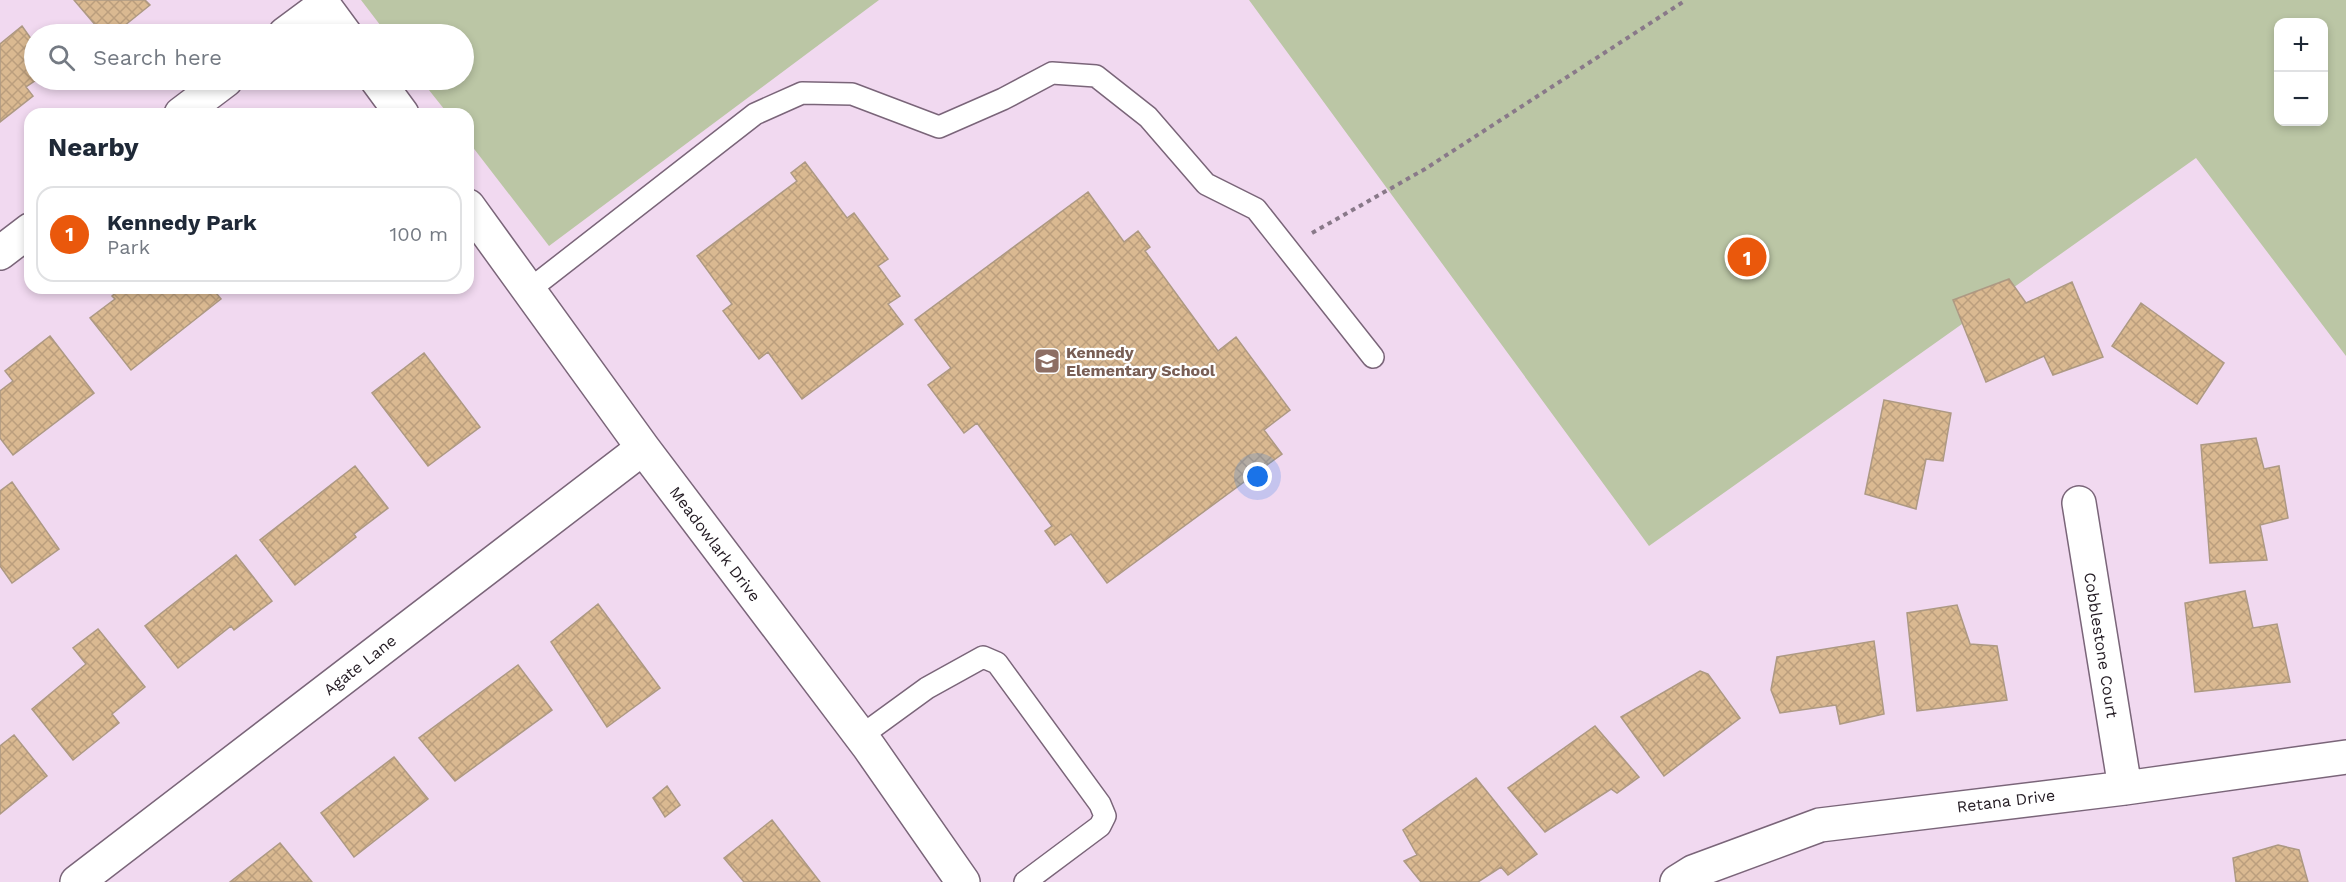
<!DOCTYPE html>
<html lang="en">
<head>
<meta charset="utf-8">
<style>
  body { margin:0; font-family:"Work Sans",sans-serif; background:#f6f6f7; color:#1f2937 }
  .controls { position:absolute; right:18px; top:18px; display:grid; overflow:hidden; border-radius:12px; box-shadow:0 3px 9px #0003 }
  .controls button { width:54px; height:54px; display:grid; place-items:center; padding:0; border:0; border-bottom:2px solid #e0e1e3; background:#fff; color:#1f2937; font:30px sans-serif }
  .you { position:absolute; left:1258px; top:477px; width:21px; height:21px; margin:-15px; border:4px solid #fff; border-radius:50%; background:#1a73e8; box-shadow:0 0 0 9px #1a73e833 }
  .badge { display:grid; place-items:center; width:39px; height:39px; border-radius:50%; background:#ea580c; color:#fff; font-size:20px; font-weight:700 }
  .pin { position:absolute; translate:-50% -50%; border:3px solid #fff; box-shadow:0 2px 6px #0006 }
  .list { margin:0; padding:0; list-style:none }
  h2 { display:flex; justify-content:space-between; align-items:center; height:78px; margin:0; padding:0 24px; font-size:26px }
  h2 small { font-size:20px; font-weight:400; color:#747a83 }
  .list li { display:grid; grid-template-columns:39px 1fr auto; gap:18px; align-items:center; box-sizing:border-box; height:96px; margin:0 12px 12px; padding:0 12px; border:2px solid #e0e1e3; border-radius:18px }
  .list b { display:block; font-size:22px; white-space:nowrap }
  .list p { margin:0; font-size:20px; white-space:nowrap; color:#747a83 }
  .list em { font-size:20px; font-style:normal; color:#747a83 }
  .icon { flex:none; width:33px; height:33px; fill:none; stroke:currentColor; stroke-width:2; stroke-linecap:round; stroke-linejoin:round }
  .map { position:relative; flex:none; width:2346px; height:882px; overflow:hidden }
  .search { position:absolute; background:#fff; box-shadow:0 3px 9px #0003; left:24px; top:24px; width:450px; height:66px; display:flex; align-items:center; gap:15px; box-sizing:border-box; padding:0 21px; border-radius:33px; color:#747a83; font-size:22px }
  .panel { position:absolute; background:#fff; box-shadow:0 3px 9px #0003; left:24px; top:108px; width:450px; height:186px; border-radius:18px }
  .map>svg:first-child { display:block }
  .park { fill:#bbc6a5; fill-rule:evenodd }
  .building { fill:url(#building-cross-hatch); stroke:#ad9983; stroke-width:1.5 }
  .lines { fill:none; stroke-linecap:round; stroke-linejoin:round }
  .service-casing { stroke:#7a6579; stroke-width:24 }
  .minor-casing { stroke:#7a6579; stroke-width:36 }
  .path { stroke:#897989; stroke-width:4; stroke-dasharray:4.5 4.5; stroke-linecap:butt }
  .service { stroke:#fff; stroke-width:21 }
  .minor { stroke:#fff; stroke-width:33 }
  .labels { text-anchor:middle; dominant-baseline:central; stroke-width:4.5; stroke-linejoin:round; paint-order:stroke }
  .education-label { font-size:16px; font-weight:bold; fill:#785e54; stroke:#fff; text-anchor:start }
  .street-label { font-size:16px; fill:#221a22; stroke:#fff }
</style>
</head>
<body>
<div class="map">
<svg width="2346" height="882" viewBox="0 0 2346 882">
  <defs>
    <pattern id="building-cross-hatch" width="8" height="8" patternUnits="userSpaceOnUse" patternTransform="scale(1.5)"><rect width="8" height="8" fill="#dab991"/><path d="M0 0l8 8M0 8l8-8" fill="none" stroke="#bb9e7d"/></pattern>
  </defs>
  <rect width="100%" height="100%" fill="#f1d9f0"/>
  <path class="park" d="M361,0h518l-330,246 -81,-105v-27h-20l-27,-34h43v-46h-77z
    M1249,0h1097v356l-150,-198 -547,388zM2278,22h46v100h-46z"/>
  <path class="building" d="M74,0h71l5,5 -36,29h-11z
    M22,26l12,17 2,37 -10,7 7,9 -33,26v-78z
    M805,162l42,56 7,-5 34,46 -10,7 22,30 -12,8 15,20 -101,75 -34,-47 -9,7 -36,-48 9,-7 -35,-48 100,-75 -6,-8z
    M1088,192l36,50 14,-11 12,16 -5,4 73,100 18,-14 54,73 -26,20 18,24 -175,129 -36,-49 -16,11 -10,-14 7,-5 -75,-103 -13,10 -36,-48 23,-17 -36,-48z
    M2009,279l17,24 46,-21 31,75 -50,18 -9,-19 -58,26 -33,-82z
    M121,288h91l9,11 -90,71 -41,-52 25,-19 -3,-3z
    M2141,303l83,60 -27,41 -85,-58z
    M50,336l44,57 -81,62 -13,-17v-47l13,-10 -8,-10z
    M424,353l56,74 -52,39 -56,-73z
    M1884,400l67,13 -8,48 -17,-2 -10,50 -51,-15z
    M2256,438l8,31 15,-3 9,52 -28,7 7,35 -57,3 -9,-118z
    M355,466l33,42 -34,26 2,3 -61,48 -35,-45z
    M12,482l47,67 -47,34 -12,-17v-75z
    M236,555l36,46 -38,29 -3,-4 -53,42 -33,-42z
    M2245,591l8,37 24,-4 13,58 -95,10 -10,-89z
    M598,604l62,84 -53,39 -56,-85z
    M1957,605l13,39 27,2 10,54 -90,11 -10,-98z
    M98,629l47,58 -33,27 7,9 -46,37 -41,-51 54,-45 -13,-16z
    M1874,641l10,73 -44,10 -4,-19 -56,8 -9,-23 6,-33z
    M518,665l34,45 -97,71 -36,-43z
    M1700,671l8,3 32,44 -76,58 -43,-59z
    M1595,726l44,51 -22,16 -6,-4 -66,43 -37,-44z
    M14,735l33,41 -47,38v-68z
    M394,757l34,42 -74,58 -33,-44z
    M1476,778l61,76 -29,21 -7,-8 -23,15h-57l-17,-21 13,-6 -14,-25z
    M667,786l13,19 -15,12 -12,-19z
    M772,820l48,62h-76l-20,-24z
    M280,843l32,39h-82z
    M2278,845l21,5 9,32h-72l-3,-24z"/>
  <g class="lines">
    <defs>
      <path id="service" d="M529,290l226,-176 47,-21 50,1 87,33 64,-28 49,-26 44,3 52,41 58,67 50,25 117,148
        M861,736l66,-48 56,-31 14,6 103,141 5,12 -5,10 -75,56"/>
      <path id="minor" d="M320,0l25,34
        M285,34l39,-29
        M377,80l25,34
        M181,114l45,-34
        M468,206l175,242 226,299 94,135
        M0,253l30,-23
        M2079,503l46,285
        M77,882l566,-434
        M1677,882l16,-10 127,-47 305,-37 221,-31"/>
    </defs>
    <use href="#service" class="service-casing"/>
    <use href="#minor" class="minor-casing"/>
    <path class="path" d="M1312,233l113,-64 261,-169"/>
    <use href="#service" class="service"/>
    <use href="#minor" class="minor"/>
  </g>
  <defs>
    <symbol id="school-square" viewBox="-11 -11 22 22"><rect x="-9" y="-9" width="18" height="18" rx="4" fill="#8d6e63" stroke="#fff"/><path d="M0-5L7-2L0 1L-7-2ZM-4 1L0 2.5L4 1V4Q0 6-4 4Z" fill="#fff"/></symbol>
  </defs>
  <g fill-rule="evenodd">
    <use href="#school-square" x="1032" y="346" width="30" height="30"/>
  </g>
  <g class="labels">
    <g class="education-label">
      <text x="1066" y="352">Kennedy<tspan x="1066" dy="18">Elementary School</tspan></text>
    </g>
    <g class="street-label">
      <text transform="translate(715 544) rotate(53)">Meadowlark Drive</text>
      <text transform="translate(2101 645) rotate(81)">Cobblestone Court</text>
      <text transform="translate(360 665) rotate(-38)">Agate Lane</text>
      <text transform="translate(2006 801) rotate(-7)">Retana Drive</text>
    </g>
  </g>
</svg>
<div class="controls">
<button>+</button>
<button>−</button>
</div>
<div class="you"></div>
<div class="pin badge" style="left:1747px;top:257px">1</div>
<div class="search"><svg class="icon" aria-label="search" viewBox="0 0 24 24"><circle cx="10" cy="10" r="6"/><path d="M15 15l6 6"/></svg>Search here</div>
<section class="panel">
<h2>Nearby<small></small></h2>
<ul class="list">
<li><span class="badge">1</span><div><b>Kennedy Park</b><p>Park</p></div><em>100 m</em></li>
</ul>
</section>
</div>
</body>
</html>
